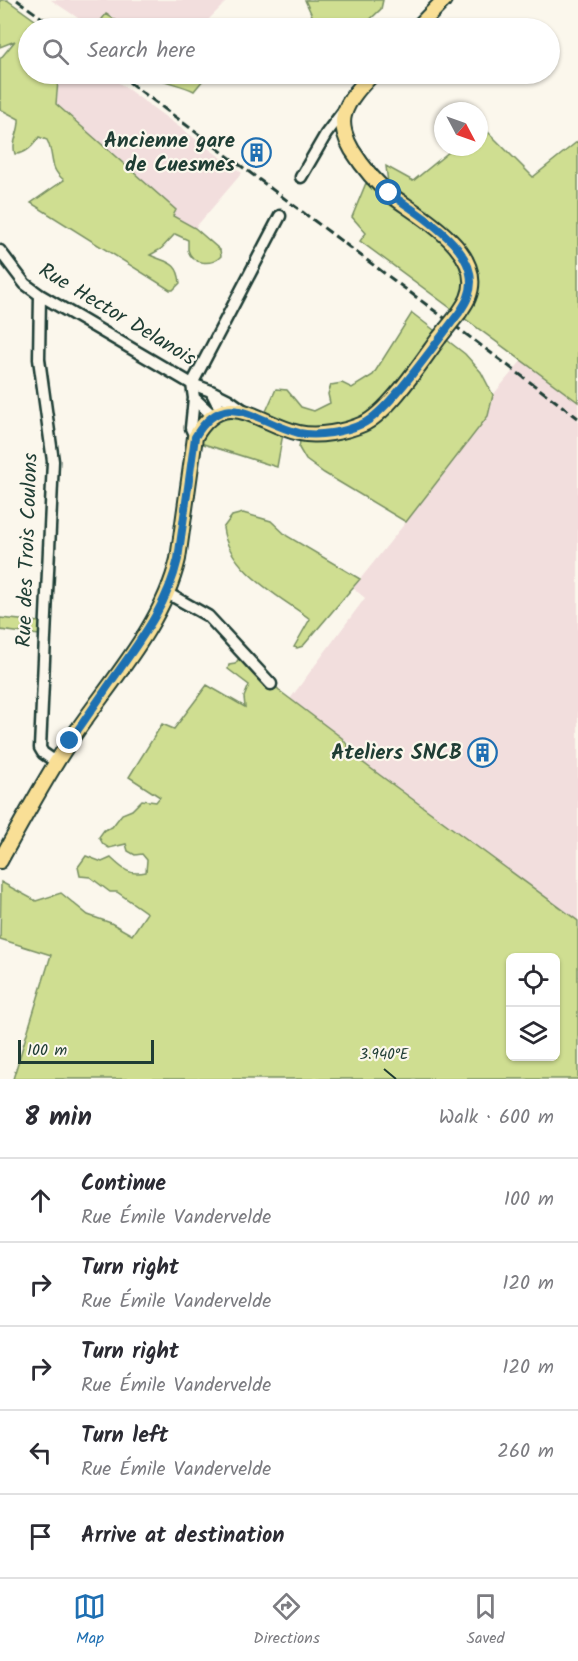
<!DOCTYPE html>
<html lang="en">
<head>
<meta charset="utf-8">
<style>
  body { margin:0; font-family:Kalam,sans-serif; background:#f7f7f7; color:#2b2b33 }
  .controls { position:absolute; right:18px; bottom:18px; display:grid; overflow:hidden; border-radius:9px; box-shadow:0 2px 4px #0004 }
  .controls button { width:54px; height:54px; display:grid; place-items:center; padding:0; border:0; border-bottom:2px solid #e1e1e2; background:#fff; color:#2b2b33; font:30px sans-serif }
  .compass { position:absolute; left:434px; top:102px; width:54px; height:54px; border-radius:50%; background:#fff; box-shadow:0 2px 4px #0004; rotate:131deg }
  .scale { position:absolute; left:18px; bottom:15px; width:136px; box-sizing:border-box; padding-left:6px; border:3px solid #1f3d34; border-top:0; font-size:16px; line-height:21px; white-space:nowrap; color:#1f3d34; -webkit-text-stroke:4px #fbf7ec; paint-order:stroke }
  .stop { position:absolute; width:18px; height:18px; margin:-14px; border:4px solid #1f6fb2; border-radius:50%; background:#fff }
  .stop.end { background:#1f6fb2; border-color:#fff; box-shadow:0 2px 6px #0008 }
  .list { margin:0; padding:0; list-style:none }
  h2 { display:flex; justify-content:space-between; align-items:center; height:78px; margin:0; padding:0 24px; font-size:26px }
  h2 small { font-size:20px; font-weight:400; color:#7c7c81 }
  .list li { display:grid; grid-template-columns:39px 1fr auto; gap:18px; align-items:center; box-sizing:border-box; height:84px; padding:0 24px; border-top:2px solid #e1e1e2 }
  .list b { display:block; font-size:22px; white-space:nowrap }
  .list p { margin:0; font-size:20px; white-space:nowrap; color:#7c7c81 }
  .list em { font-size:20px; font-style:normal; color:#7c7c81 }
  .icon { flex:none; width:33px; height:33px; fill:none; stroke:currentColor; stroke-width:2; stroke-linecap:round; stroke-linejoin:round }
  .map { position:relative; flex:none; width:578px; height:1079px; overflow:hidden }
  .search { position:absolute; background:#fff; box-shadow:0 2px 4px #0004; left:18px; right:18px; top:18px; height:66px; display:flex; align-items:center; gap:15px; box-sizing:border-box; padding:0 21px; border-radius:33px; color:#7c7c81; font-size:22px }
  .sheet { height:498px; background:#fff }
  nav { display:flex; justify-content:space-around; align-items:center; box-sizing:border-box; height:84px; border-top:2px solid #e1e1e2; background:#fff; font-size:16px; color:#7c7c81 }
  nav a { display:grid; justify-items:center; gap:3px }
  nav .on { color:#1f6fb2 }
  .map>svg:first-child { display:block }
  .built { fill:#f2dedd }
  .green { fill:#cfde91; stroke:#778e62; stroke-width:1.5; fill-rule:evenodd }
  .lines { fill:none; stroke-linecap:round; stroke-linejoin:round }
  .minor-casing { stroke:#1f3d34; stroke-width:15 }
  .major-casing { stroke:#1f3d34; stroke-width:18 }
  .minor { stroke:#fbf7ec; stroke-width:10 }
  .major { stroke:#f9df96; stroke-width:14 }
  .rail { stroke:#1f3d34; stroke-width:3; stroke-dasharray:9 4.5; stroke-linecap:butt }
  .major-bridge-casing { stroke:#1f3d34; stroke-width:18; stroke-linecap:butt }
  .major-bridge { stroke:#f9df96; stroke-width:14 }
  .route { stroke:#1f6fb2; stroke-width:8 }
  .ticks { fill:none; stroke:#1f3d34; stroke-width:2 }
  .labels { text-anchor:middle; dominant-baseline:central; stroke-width:4.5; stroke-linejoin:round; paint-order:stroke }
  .poi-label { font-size:21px; font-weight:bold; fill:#1f3d34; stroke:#fbf7ec; text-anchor:end }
  .street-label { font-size:21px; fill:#1f3d34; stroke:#fbf7ec }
  .ticks-label { font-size:15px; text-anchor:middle; fill:#1f3d34; stroke:#fbf7ec; stroke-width:4.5; stroke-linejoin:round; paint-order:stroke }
</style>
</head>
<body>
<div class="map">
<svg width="578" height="1079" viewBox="0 0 578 1079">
  <rect width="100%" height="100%" fill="#fbf7ec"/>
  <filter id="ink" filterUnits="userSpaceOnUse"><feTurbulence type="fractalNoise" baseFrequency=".0167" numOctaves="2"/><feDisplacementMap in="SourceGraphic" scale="12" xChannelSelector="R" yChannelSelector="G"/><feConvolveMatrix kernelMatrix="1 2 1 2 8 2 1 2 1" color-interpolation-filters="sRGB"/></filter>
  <g filter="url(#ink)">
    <path class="built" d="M51,0h177l-28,28h-72l-22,-14 -11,14h-2z
      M53,74h54l135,99 -47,55 -22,-12 3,-6 -120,-106 2,-11z
      M522,360l56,42v519l-221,-162v-10l-67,-50 75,-101 -12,-10 53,-66 82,-106 5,-21z"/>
    <path class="green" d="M0,0h7l39,28h-18v46h25l5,7 -2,23 120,106 -3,6 22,12 25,22 1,6c-8,10 -29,9 -33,-6 0,-3 0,-7 0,-10l-13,-6 -14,15 -11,6c17,8 28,6 30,28l-7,7h-3l-139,-87 33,-23c-16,-12 -9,-24 -17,-40l-8,-3c-6,9 -13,17 -24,17 -4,-13 5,-22 4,-35l-19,-10v-50l15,-18 -15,6z
      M305,0h78l-2,9 -20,19h-39l-7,-6z
      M106,14l22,14h-33z
      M150,74h47l7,5 -10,12c-14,-7 -30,-8 -44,-17z
      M481,125l52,52 45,-36v261l-114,-84c7,-12 20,-37 11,-50 -3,-4 -7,-7 -10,-11l-1,33 -8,22 -96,-71 6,-8 -14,-16 14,-34 23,9 -3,-26 27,15 42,-34h24v-20z
      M412,313l53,41 16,18 12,23 -5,21 -82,106 -82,-49 -18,-13 -7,-12 2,-14 -17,-6 -7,39 -83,-26 18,-26 51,3 13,-29 11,1 14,17 13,4 16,-8 -2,-9 3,-9 11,-2 10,5 21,-13z
      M243,513l28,8 16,15 73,43 -57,67 -6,2 -3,-1 16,-28c-32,-24 -81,-48 -87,-91l9,-12z
      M0,618l40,4 -1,13 -39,-5z
      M243,653l38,39 61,46 16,21 220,162v158h-565l38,-124 -51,-16 1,-57 35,19 25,-8 27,22 23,8 21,12 15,-22 -30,-21h-7l-20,-15 -10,-1 -2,-9 8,-11 16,6 9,-4c12,11 18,18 35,14l1,-12 -5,-6 -7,1 -7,-4 -2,-7 -17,4 -6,-4 -4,-7 5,-7 8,-3 10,-13 10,-4 10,-10 14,2 4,-5 -31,-20 33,-53 12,5 33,-44 38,22 -1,-10 5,-12 -21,-16 1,-4 6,-1zM510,957h46v99h-46z"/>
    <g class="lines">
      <defs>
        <path id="minor" d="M301,177l25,-43 19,-25
          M0,251l25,33 15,11 152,89 19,7 10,20
          M40,295l-1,64 14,102 -13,287 3,5 13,9
          M211,391l18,9 17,12
          M194,398l18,17
          M195,437l-4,-9 3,-30 -2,-14 88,-168
          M167,593l41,23 63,68"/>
        <path id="major" d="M417,28l27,-28
          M373,74c-11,11 -25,25 -29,41 -3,11 2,25 8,35 10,16 24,33 39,45 29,22 96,57 77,103 -2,5 -6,10 -9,15
          M0,861c23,-41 45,-83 72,-123 37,-55 91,-113 106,-179l17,-122c31,-53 63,-13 104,-4 19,4 46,-1 64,-9 25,-11 59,-63 76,-86"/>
      </defs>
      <use href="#minor" class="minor-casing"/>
      <use href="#major" class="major-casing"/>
      <use href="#minor" class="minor"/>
      <use href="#major" class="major"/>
      <path class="rail" d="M17,0l39,28
        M118,74l460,344"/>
      <defs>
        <path id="major-bridge" d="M439,338l20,-25"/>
      </defs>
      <use href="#major-bridge" class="major-bridge-casing"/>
      <use href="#major-bridge" class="major-bridge"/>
    </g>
  </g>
  <g class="lines" filter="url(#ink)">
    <path class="route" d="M70,741c17,-24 33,-48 50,-72 25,-35 48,-67 58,-110l17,-122c31,-52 62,-14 104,-4 19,4 46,-1 63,-9 26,-11 77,-86 97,-111 3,-5 7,-10 9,-16 18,-45 -49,-82 -79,-104"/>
  </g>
  <path class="ticks" d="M384,1069l12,10"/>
  <defs>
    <symbol id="building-ring" viewBox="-11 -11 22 22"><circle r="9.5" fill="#fbf7ec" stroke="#1f6fb2" stroke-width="1.5"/><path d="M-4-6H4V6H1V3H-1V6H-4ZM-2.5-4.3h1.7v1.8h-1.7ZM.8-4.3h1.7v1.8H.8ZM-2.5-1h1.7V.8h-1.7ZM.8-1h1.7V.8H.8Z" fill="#1f6fb2"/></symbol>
  </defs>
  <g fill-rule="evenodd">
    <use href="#building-ring" x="240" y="136" width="33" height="33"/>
    <use href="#building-ring" x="466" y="736" width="33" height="33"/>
  </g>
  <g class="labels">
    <g class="poi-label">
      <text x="235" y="141">Ancienne gare<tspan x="235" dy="24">de Cuesmes</tspan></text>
      <text x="462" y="753">Ateliers SNCB</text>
    </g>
    <g class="street-label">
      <text transform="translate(117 315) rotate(31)">Rue Hector Delanois</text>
      <text transform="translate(28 550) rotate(-88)">Rue des Trois Coulons</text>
    </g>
  </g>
  <g class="ticks-label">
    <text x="384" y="1059">3.940°E</text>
  </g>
</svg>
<div class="controls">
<button><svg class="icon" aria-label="locate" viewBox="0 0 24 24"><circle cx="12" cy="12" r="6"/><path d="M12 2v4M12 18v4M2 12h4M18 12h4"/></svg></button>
<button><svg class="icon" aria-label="layers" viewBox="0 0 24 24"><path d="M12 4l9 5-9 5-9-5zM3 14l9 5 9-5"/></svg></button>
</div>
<svg class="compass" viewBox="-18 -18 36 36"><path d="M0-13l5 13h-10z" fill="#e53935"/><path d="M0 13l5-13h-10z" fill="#7c7c81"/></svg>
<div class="scale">100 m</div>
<div class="stop" style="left:389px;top:193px"></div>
<div class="stop end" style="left:70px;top:741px"></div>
<div class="search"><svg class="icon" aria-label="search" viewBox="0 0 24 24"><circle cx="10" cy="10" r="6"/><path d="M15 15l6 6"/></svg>Search here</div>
</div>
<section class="sheet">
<h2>8 min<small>Walk · 600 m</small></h2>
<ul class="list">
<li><svg class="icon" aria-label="ahead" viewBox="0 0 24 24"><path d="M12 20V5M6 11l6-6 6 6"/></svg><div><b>Continue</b><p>Rue Émile Vandervelde</p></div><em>100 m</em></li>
<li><svg class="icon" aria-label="right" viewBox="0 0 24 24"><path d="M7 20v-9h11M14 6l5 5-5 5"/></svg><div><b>Turn right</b><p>Rue Émile Vandervelde</p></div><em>120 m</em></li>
<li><svg class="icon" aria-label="right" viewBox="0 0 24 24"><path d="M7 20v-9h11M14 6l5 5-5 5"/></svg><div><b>Turn right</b><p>Rue Émile Vandervelde</p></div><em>120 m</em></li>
<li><svg class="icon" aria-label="left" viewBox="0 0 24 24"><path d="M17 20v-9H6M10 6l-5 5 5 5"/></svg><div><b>Turn left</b><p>Rue Émile Vandervelde</p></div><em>260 m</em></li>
<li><svg class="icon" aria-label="arrive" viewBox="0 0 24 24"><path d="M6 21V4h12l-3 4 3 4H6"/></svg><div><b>Arrive at destination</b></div></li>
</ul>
</section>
<nav>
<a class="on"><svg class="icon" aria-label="map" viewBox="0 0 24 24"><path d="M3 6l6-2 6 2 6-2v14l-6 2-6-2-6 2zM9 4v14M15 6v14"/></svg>Map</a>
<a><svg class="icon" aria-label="directions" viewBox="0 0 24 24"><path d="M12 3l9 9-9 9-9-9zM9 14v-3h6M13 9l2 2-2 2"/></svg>Directions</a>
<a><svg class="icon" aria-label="saved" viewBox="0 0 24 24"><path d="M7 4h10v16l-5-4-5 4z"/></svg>Saved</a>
</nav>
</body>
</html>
